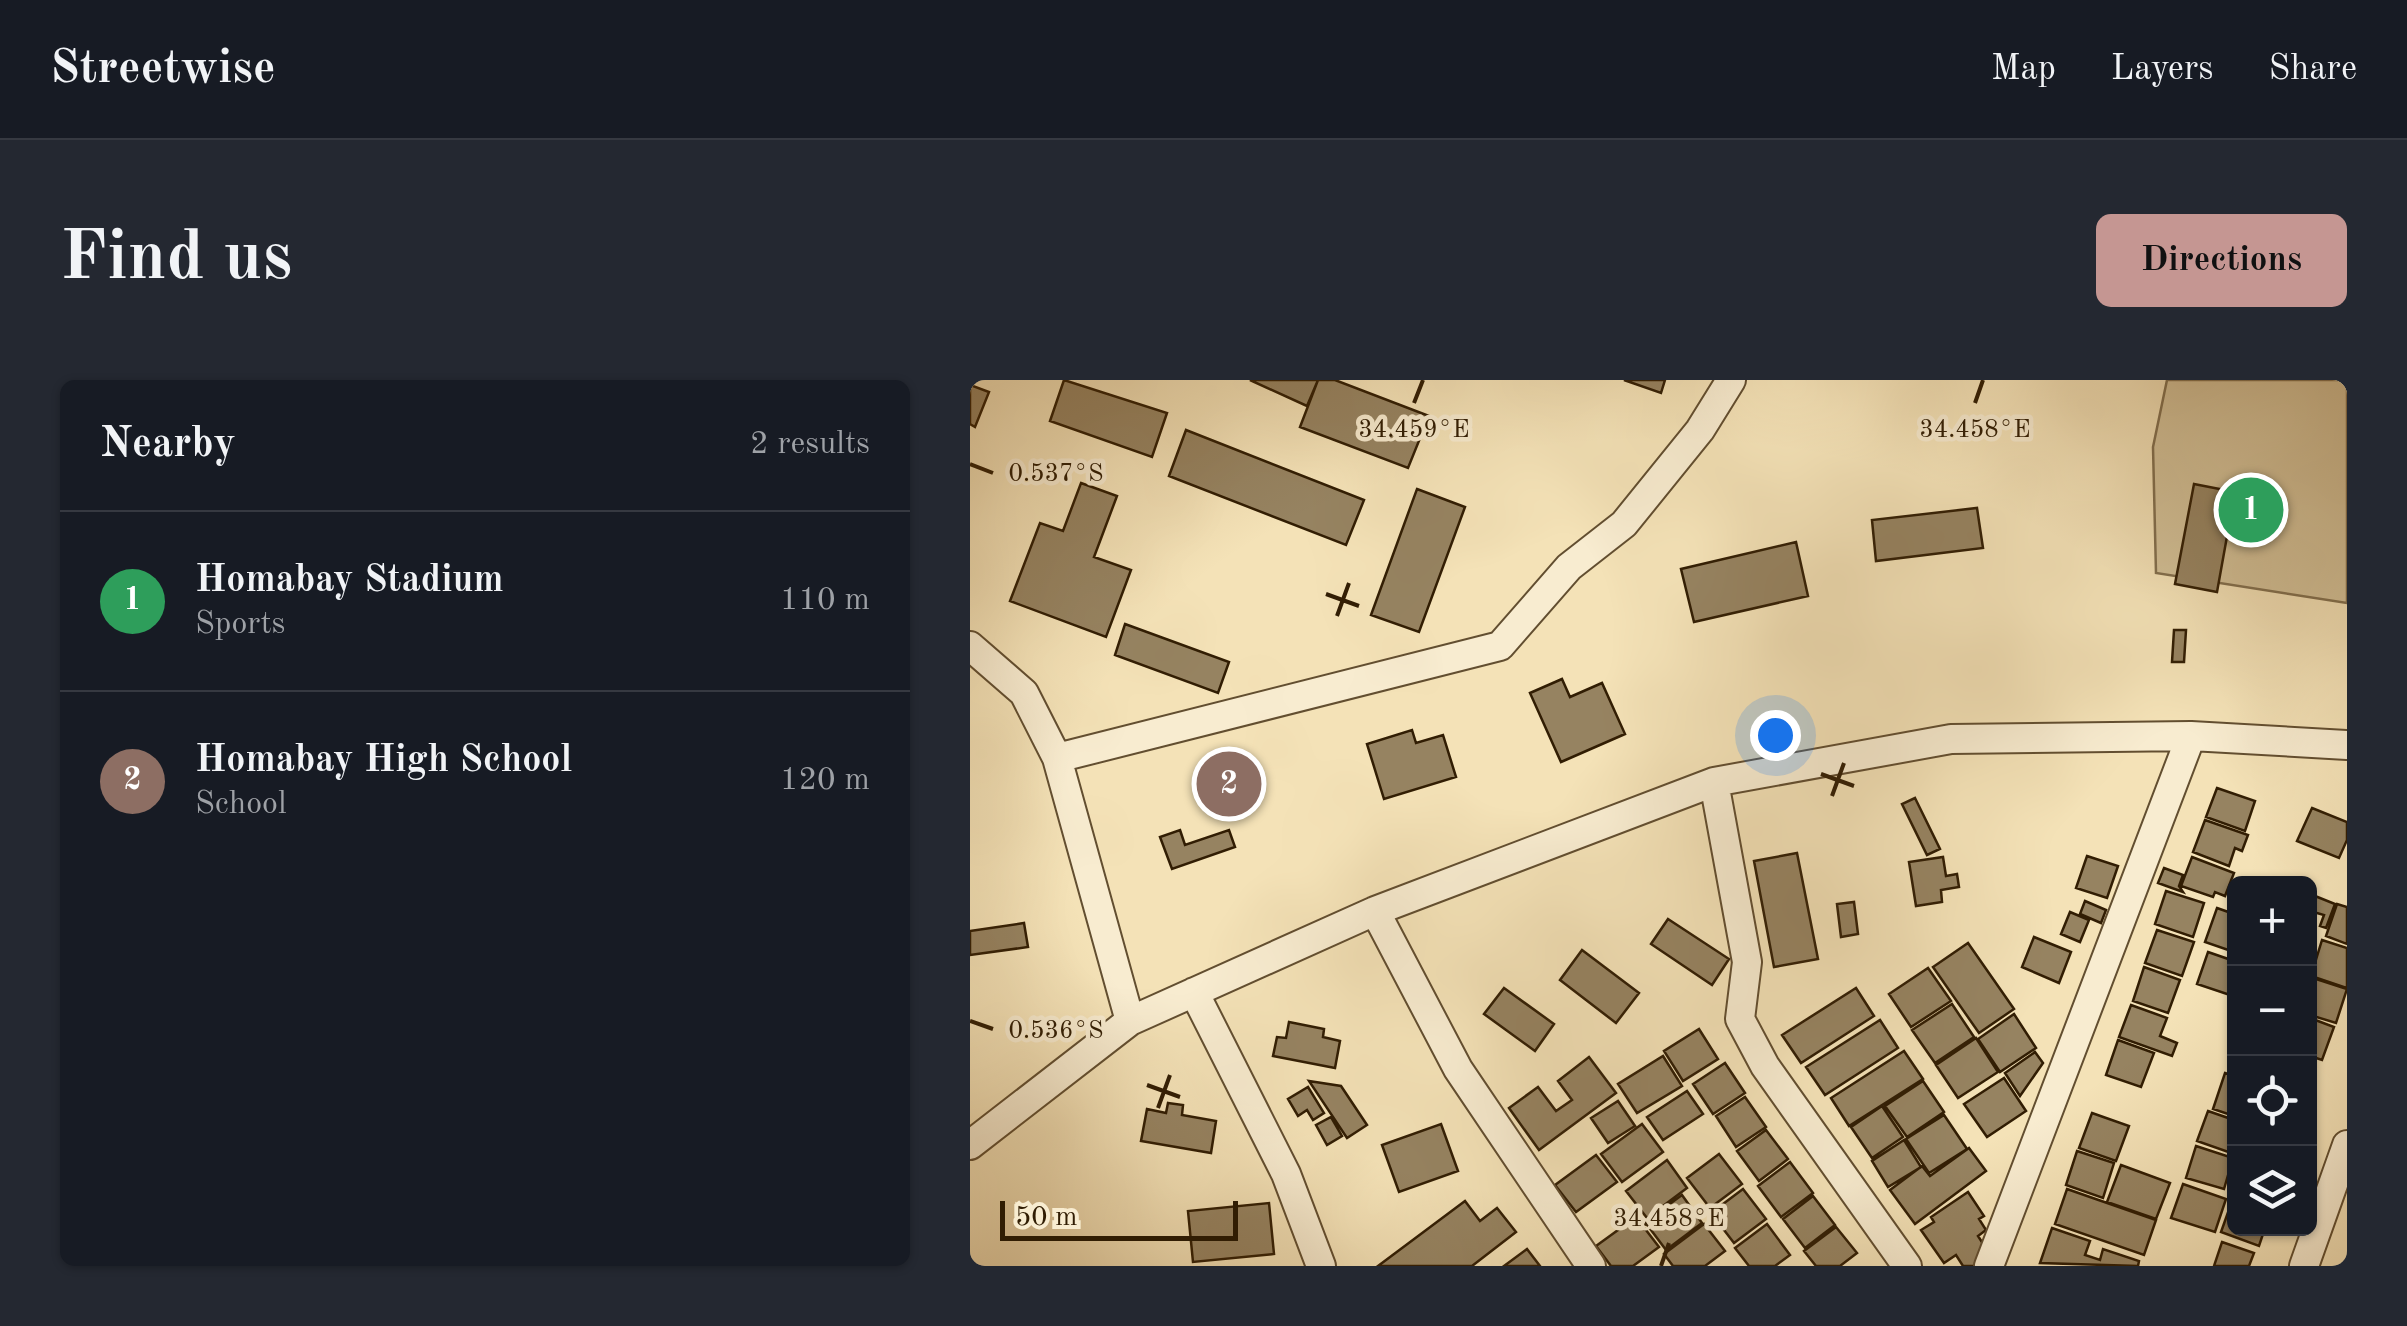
<!DOCTYPE html>
<html lang="en">
<head>
<meta charset="utf-8">
<style>
  body { margin:0; font-family:"Old Standard TT",serif; background:#242831; color:#f1f3f6 }
  .controls { position:absolute; right:30px; bottom:30px; display:grid; overflow:hidden; border-radius:15px; box-shadow:0 2px 8px #0004 }
  .controls button { width:90px; height:90px; display:grid; place-items:center; padding:0; border:0; border-bottom:2px solid #363941; background:#171b24; color:#f1f3f6; font:50px sans-serif }
  .scale { position:absolute; left:30px; bottom:25px; width:238px; box-sizing:border-box; padding-left:10px; border:5px solid #311d03; border-top:0; font-size:28px; line-height:35px; white-space:nowrap; color:#311d03; -webkit-text-stroke:8px #f8ecd0; paint-order:stroke }
  .you { position:absolute; left:805px; top:355px; width:35px; height:35px; margin:-25px; border:8px solid #fff; border-radius:50%; background:#1a73e8; box-shadow:0 0 0 15px #1a73e833 }
  .badge { display:grid; place-items:center; width:65px; height:65px; border-radius:50%; background:#c59692; color:#fff; font-size:32px; font-weight:700 }
  .pin { position:absolute; translate:-50% -50%; border:5px solid #fff; box-shadow:0 2px 10px #0006 }
  .list { margin:0; padding:0; list-style:none }
  h2 { display:flex; justify-content:space-between; align-items:center; height:130px; margin:0; padding:0 40px; font-size:42px }
  h2 small { font-size:32px; font-weight:400; color:#9ea1a6 }
  .list li { display:grid; grid-template-columns:65px 1fr auto; gap:30px; align-items:center; box-sizing:border-box; height:180px; padding:0 40px; border-top:2px solid #363941 }
  .list b { display:block; font-size:38px; white-space:nowrap }
  .list p { margin:0; font-size:32px; white-space:nowrap; color:#9ea1a6 }
  .list em { font-size:32px; font-style:normal; color:#9ea1a6 }
  .icon { flex:none; width:55px; height:55px; fill:none; stroke:currentColor; stroke-width:2; stroke-linecap:round; stroke-linejoin:round }
  .map { position:relative; flex:none; width:1377px; height:886px; overflow:hidden; border-radius:15px }
  header { display:flex; align-items:center; gap:60px; box-sizing:border-box; height:140px; padding:0 50px; background:#171b24; border-bottom:2px solid #363941 }
  header strong { font-size:48px }
  nav { display:flex; gap:55px; margin-inline-start:auto; font-size:35px }
  .intro { display:flex; align-items:center; justify-content:space-between; box-sizing:border-box; height:240px; padding:0 60px }
  h1 { margin:0; font-size:70px }
  .button { padding:25px 45px; border-radius:15px; background:#c59692; color:#111; font-size:35px; font-weight:700 }
  main { display:flex; gap:60px; padding:0 60px }
  aside { flex:1; background:#171b24; border-radius:15px; box-shadow:0 2px 8px #0004 }
  .map>svg:first-child { display:block }
  .green { fill:#d3c198; stroke:#826f4e; stroke-width:2.5 }
  .building { fill:#968361; stroke:#311d03; stroke-width:2.5 }
  .lines { fill:none; stroke-linecap:round; stroke-linejoin:round }
  .street-casing { stroke:#624e30; stroke-width:32 }
  .street { stroke:#f8ecd0; stroke-width:28 }
  .ticks { fill:none; stroke:#311d03; stroke-width:4 }
  .ticks-label { font-size:25px; text-anchor:middle; fill:#311d03; stroke:#f8ecd0; stroke-width:9; stroke-linejoin:round; paint-order:stroke }
</style>
</head>
<body>
<header>
<strong>Streetwise</strong>
<nav><a>Map</a><a>Layers</a><a>Share</a></nav>
</header>
<div class="intro"><h1>Find us</h1><a class="button">Directions</a></div>
<main>
<aside>
<h2>Nearby<small>2 results</small></h2>
<ul class="list">
<li><span class="badge" style="background:#2e9e5b">1</span><div><b>Homabay Stadium</b><p>Sports</p></div><em>110 m</em></li>
<li><span class="badge" style="background:#8d6e63">2</span><div><b>Homabay High School</b><p>School</p></div><em>120 m</em></li>
</ul>
</aside>
<div class="map">
<svg width="1377" height="886" viewBox="0 0 1377 886">
  <rect width="100%" height="100%" fill="#f4e2b7"/>
  <filter id="stains"><feTurbulence type="fractalNoise" baseFrequency=".002" numOctaves="4"/><feColorMatrix values="0 0 0 0 .2 0 0 0 0 .09 0 0 0 0 .02 0 0 0 .5 -.17"/></filter>
  <radialGradient id="worn" r=".72"><stop offset=".6" stop-color="#630" stop-opacity="0"/><stop offset="1" stop-color="#630" stop-opacity=".3"/></radialGradient>
  <path class="green" d="M1197,0h180v223l-191,-30 -3,-126z"/>
  <path class="building" d="M94,0l103,33 -15,44 -102,-36z
    M280,0h68l-11,26z
    M348,0h17l94,36 -21,52 -108,-41z
    M654,0h41l-4,13z
    M0,5l19,7 -14,35 -5,-3z
    M216,50l178,70 -18,45 -177,-69z
    M111,103l36,13 -23,61 37,13 -25,67 -96,-36 30,-78 23,8z
    M1224,104l41,8 -18,100 -42,-8z
    M447,109l48,18 -46,125 -48,-17z
    M1007,128l6,40 -107,13 -4,-41z
    M826,162l12,54 -114,26 -13,-53z
    M155,244l104,38 -11,31 -103,-38z
    M1204,250h12l-2,32h-12z
    M592,299l8,18 32,-14 23,51 -64,28 -31,-69z
    M442,350l4,13 27,-8 13,42 -72,22 -17,-55z
    M1247,408l38,13 -10,30 -39,-14z
    M945,418l25,51 -13,6 -25,-51z
    M1342,428l35,14v18l-8,18 -42,-17z
    M1235,440l43,15 -6,16 -7,-3 -6,18 -36,-14z
    M210,450l5,15 44,-15 6,17 -63,22 -12,-32z
    M827,473l21,106 -44,8 -20,-106z
    M1117,476l31,10 -11,32 -31,-10z
    M973,477l3,19 11,-2 2,13 -18,3 1,12 -26,4 -7,-44z
    M1222,477l42,16 -9,23 -10,-4 -2,5 -32,-11z
    M1194,488l19,7 -4,11 4,6 -25,-9z
    M1196,511l38,12 -11,34 -38,-13z
    M1340,514l25,10 -9,24 -6,-2 4,-11 -14,-4z
    M1115,521l21,9 -5,13 -21,-9z
    M884,522l4,32 -17,3 -4,-33z
    M1367,524l10,3v37l-21,-8z
    M1247,528l17,6v38l-29,-10z
    M1100,532l19,8 -9,22 -19,-8z
    M698,539l61,40 -17,26 -61,-41z
    M54,543l4,24 -58,8v-24z
    M1187,550l37,12 -12,34 -37,-13z
    M1064,557l37,15 -12,31 -37,-16z
    M1352,560l25,8v40l-36,-12z
    M998,563l46,66 -35,24 -46,-66z
    M612,570l57,43 -23,30 -56,-43z
    M1238,572l26,9 -1,35 -36,-12z
    M1174,587l36,13 -12,33 -35,-12z
    M958,588l23,33 -40,26 -22,-33z
    M1343,598l34,11 -11,34 -26,-8z
    M534,608l50,36 -19,27 -51,-37z
    M886,608l18,28 -73,47 -19,-28z
    M982,624l22,33 -39,26 -23,-33z
    M1161,625l36,13 -7,18 17,7 -5,13 -53,-19z
    M1044,634l22,34 -36,24 -22,-33z
    M1340,638l24,9 -12,33 -12,-4z
    M910,640l18,28 -73,47 -19,-28z
    M319,642l35,7 -1,8 17,4 -5,27 -62,-12 4,-19 9,1z
    M729,649l19,30 -35,22 -19,-30z
    M1006,658l22,34 -40,26 -22,-33z
    M1148,660l36,13 -13,34 -35,-12z
    M934,671l19,28 -74,47 -18,-28z
    M1065,672l8,11 -23,33 -15,-23z
    M693,676l19,30 -45,27 -19,-29z
    M619,677l27,36 -77,57 -30,-42 29,-21 18,24 16,-11 -14,-19z
    M755,683l20,30 -32,21 -20,-30z
    M1255,693l9,3v40l-21,-7z
    M1034,698l22,33 -39,26 -23,-33z
    M339,701l32,5 26,39 -20,13z
    M953,701l21,31 -37,25 -22,-31z
    M338,707l16,26 -11,7 -6,-10 -9,6 -10,-17z
    M717,711l16,23 -40,26 -16,-23z
    M775,717l21,30 -30,20 -20,-31z
    M648,721l17,25 -27,17 -17,-25z
    M198,723l15,2 -1,10 34,6 -5,32 -70,-12 6,-32 19,4z
    M912,726l21,31 -31,21 -21,-31z
    M1238,731l26,9v34l-37,-13z
    M1122,733l37,13 -13,35 -37,-13z
    M974,735l23,34 -38,24 -23,-34z
    M361,737l11,19 -15,9 -11,-20z
    M471,744l17,47 -59,21 -17,-47z
    M672,744l21,28 -41,30 -21,-28z
    M796,750l22,29 -29,22 -22,-30z
    M934,760l17,27 -33,20 -16,-26z
    M1226,766l37,12 -9,31 -38,-11z
    M999,768l17,23 -71,53 -25,-34 32,-24 8,10z
    M1107,771l37,12 -11,35 -37,-13z
    M749,774l23,30 -32,24 -23,-30z
    M626,775l21,27 -41,30 -21,-27z
    M697,780l20,28 -40,30 -21,-27z
    M820,782l23,31 -32,24 -23,-31z
    M1151,785l49,18 -14,36 -49,-17z
    M1213,804l43,15 -11,33 -44,-14z
    M773,809l23,30 -32,24 -23,-30z
    M1097,809l89,31 -12,35 -89,-31z
    M998,812l16,24 -5,3 7,11 -8,6 13,20 -15,10h-13l-7,-11 -12,8 -23,-33 13,-8 -3,-5z
    M712,815l20,28 -36,27 -21,-28z
    M843,816l22,29 -30,23 -22,-29z
    M495,821l15,20 17,-13 19,24 -44,34h-94z
    M299,823l5,51 -81,8 -5,-51z
    M1261,824l3,24h31l-6,18 -38,-14z
    M666,837l23,30 -26,19h-22l-15,-20z
    M734,844l21,27 -20,15h-32l-9,-12z
    M797,844l23,31 -15,11h-26l-14,-18z
    M866,847l21,26 -17,13h-24l-12,-15z
    M1082,848l38,13 -5,14 15,5 3,-11 36,12 -1,5 -98,-3z
    M1252,862l32,11 -5,13h-35z
    M557,869l13,17h-36z"/>
  <g class="lines">
    <defs>
      <path id="street" d="M0,266l54,47 33,65 73,263
        M87,378l443,-112 69,-79 55,-43 76,-94 31,-50
        M744,402l33,180 -7,57 25,47 142,200
        M405,531l83,158 133,197
        M224,612l92,182 35,92
        M0,765l160,-124 245,-110 339,-129 237,-43 240,-3 156,9
        M1019,886l202,-530
        M1334,886l43,-121"/>
    </defs>
    <use href="#street" class="street-casing"/>
    <use href="#street" class="street"/>
  </g>
  <path class="ticks" d="M444,23l9,-23M1005,23l8,-23M0,84l23,9M356,214l33,12M367,236l12,-33M851,394l33,12M862,416l12,-33M0,641l23,8M177,705l33,12M188,728l12,-33M691,886l8,-23"/>
  <g class="ticks-label">
    <text x="444" y="57">34.459°E</text>
    <text x="1005" y="57">34.458°E</text>
    <text x="86" y="101">0.537°S</text>
    <text x="86" y="658">0.536°S</text>
    <text x="699" y="846">34.458°E</text>
  </g>
  <rect width="100%" height="100%" filter="url(#stains)"/>
  <rect width="100%" height="100%" fill="url(#worn)"/>
</svg>
<div class="controls">
<button>+</button>
<button>−</button>
<button><svg class="icon" aria-label="locate" viewBox="0 0 24 24"><circle cx="12" cy="12" r="6"/><path d="M12 2v4M12 18v4M2 12h4M18 12h4"/></svg></button>
<button><svg class="icon" aria-label="layers" viewBox="0 0 24 24"><path d="M12 4l9 5-9 5-9-5zM3 14l9 5 9-5"/></svg></button>
</div>
<div class="scale">50 m</div>
<div class="you"></div>
<div class="pin badge" style="left:1281px;top:130px;background:#2e9e5b">1</div>
<div class="pin badge" style="left:259px;top:404px;background:#8d6e63">2</div>
</div>
</main>
</body>
</html>
